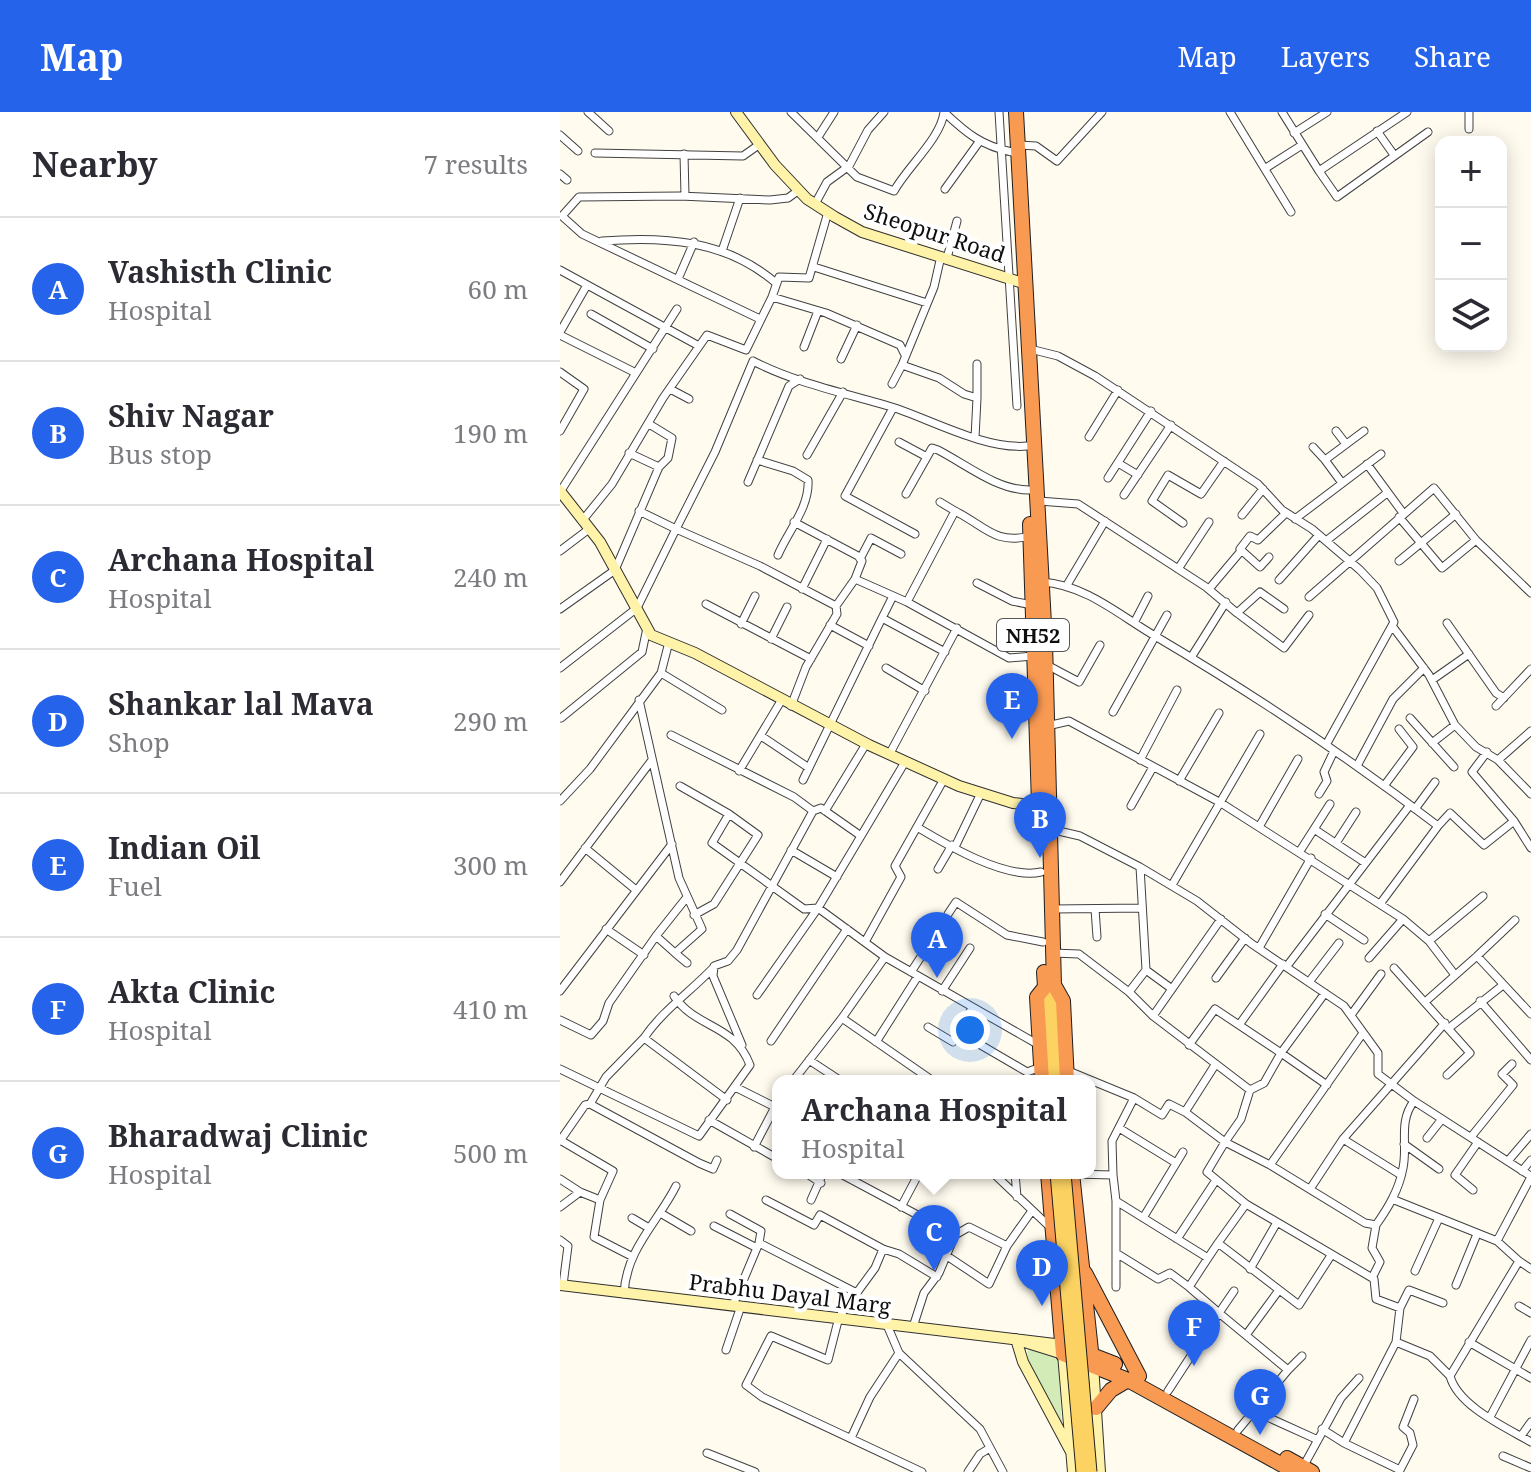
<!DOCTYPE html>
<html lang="en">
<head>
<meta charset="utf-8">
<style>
  body { margin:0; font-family:"Noto Serif",serif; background:#f7f7f7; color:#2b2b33 }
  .controls { position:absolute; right:24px; top:24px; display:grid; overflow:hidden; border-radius:16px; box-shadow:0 4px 20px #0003 }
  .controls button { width:72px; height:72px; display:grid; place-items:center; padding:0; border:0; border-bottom:2px solid #e1e1e2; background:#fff; color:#2b2b33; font:40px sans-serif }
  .you { position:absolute; left:410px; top:918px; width:28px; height:28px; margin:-20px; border:6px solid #fff; border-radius:50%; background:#1a73e8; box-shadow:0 0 0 12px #1a73e833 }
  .badge { display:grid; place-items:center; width:52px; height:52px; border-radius:50%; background:#2563eb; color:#fff; font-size:26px; font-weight:700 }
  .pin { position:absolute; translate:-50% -66px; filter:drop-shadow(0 2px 4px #0008) }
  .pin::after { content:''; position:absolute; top:42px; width:28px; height:24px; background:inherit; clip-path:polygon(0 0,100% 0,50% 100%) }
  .popup { position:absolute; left:212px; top:963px; width:324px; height:104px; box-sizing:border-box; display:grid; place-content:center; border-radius:16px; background:#fff; filter:drop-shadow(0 2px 6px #0005); font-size:26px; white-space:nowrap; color:#7c7c81 }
  .popup b { font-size:30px; color:#2b2b33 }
  .popup::after { content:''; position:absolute; left:50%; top:100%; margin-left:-16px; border:16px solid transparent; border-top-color:#fff }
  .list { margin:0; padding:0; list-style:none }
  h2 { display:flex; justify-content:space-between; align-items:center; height:104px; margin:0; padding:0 32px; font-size:34px }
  h2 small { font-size:26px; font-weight:400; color:#7c7c81 }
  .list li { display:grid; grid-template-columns:52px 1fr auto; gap:24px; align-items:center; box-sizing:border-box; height:144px; padding:0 32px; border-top:2px solid #e1e1e2 }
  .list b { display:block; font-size:30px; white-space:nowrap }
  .list p { margin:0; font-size:26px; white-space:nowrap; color:#7c7c81 }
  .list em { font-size:26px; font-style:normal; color:#7c7c81 }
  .icon { flex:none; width:44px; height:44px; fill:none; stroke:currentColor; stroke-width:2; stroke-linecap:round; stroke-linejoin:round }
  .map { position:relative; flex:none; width:971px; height:1360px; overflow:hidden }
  header { display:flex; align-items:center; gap:48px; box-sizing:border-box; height:112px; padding:0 40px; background:#2563eb; color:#fff }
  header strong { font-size:38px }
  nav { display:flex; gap:44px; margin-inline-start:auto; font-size:28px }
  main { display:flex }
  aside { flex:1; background:#fff }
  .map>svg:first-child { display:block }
  .green { fill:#d3ebb7 }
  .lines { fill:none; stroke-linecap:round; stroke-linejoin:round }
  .street-casing { stroke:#414141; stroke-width:9 }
  .secondary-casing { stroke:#303030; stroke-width:12 }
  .primary-casing { stroke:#1f1f1f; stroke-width:13 }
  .highway-casing { stroke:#1f1f1f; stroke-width:16 }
  .street { stroke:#fff; stroke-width:7 }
  .secondary { stroke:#fff3aa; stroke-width:10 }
  .primary { stroke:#fcd362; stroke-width:11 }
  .highway { stroke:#f99a53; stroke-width:14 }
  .primary-bridge-casing { stroke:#1f1f1f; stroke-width:13; stroke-linecap:butt }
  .primary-bridge { stroke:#fcd362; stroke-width:11 }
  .labels { text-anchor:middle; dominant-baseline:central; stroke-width:8; stroke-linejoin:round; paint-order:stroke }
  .shield { fill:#fff; stroke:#565656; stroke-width:2 }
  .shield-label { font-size:20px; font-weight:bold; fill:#0e0e0e }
  .street-label { font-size:22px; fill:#0e0e0e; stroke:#fff }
</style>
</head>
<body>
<header>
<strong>Map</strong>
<nav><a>Map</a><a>Layers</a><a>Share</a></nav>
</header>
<main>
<aside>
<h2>Nearby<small>7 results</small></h2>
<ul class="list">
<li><span class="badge">A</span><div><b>Vashisth Clinic</b><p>Hospital</p></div><em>60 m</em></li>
<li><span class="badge">B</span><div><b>Shiv Nagar</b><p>Bus stop</p></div><em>190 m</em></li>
<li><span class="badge">C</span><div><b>Archana Hospital</b><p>Hospital</p></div><em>240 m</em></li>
<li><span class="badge">D</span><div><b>Shankar lal Mava</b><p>Shop</p></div><em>290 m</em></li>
<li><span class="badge">E</span><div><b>Indian Oil</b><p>Fuel</p></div><em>300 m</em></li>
<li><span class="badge">F</span><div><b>Akta Clinic</b><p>Hospital</p></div><em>410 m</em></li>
<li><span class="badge">G</span><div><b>Bharadwaj Clinic</b><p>Hospital</p></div><em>500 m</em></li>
</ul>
</aside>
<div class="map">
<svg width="971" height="1360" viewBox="0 0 971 1360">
  <rect width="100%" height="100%" fill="#fffbef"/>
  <path class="green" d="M468,1236l27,6 3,4 4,67c-9,-17 -39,-60 -34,-77z"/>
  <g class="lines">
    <defs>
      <path id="street" d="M28,0l21,19
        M231,0l66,65 37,14c14,-25 47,-53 50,-79
        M384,0c22,21 38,34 68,40
        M439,0l18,294
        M670,0l61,100
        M722,0l37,59 88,-59
        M909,0v17
        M817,19l17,24
        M734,21l33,-21
        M0,23l18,16
        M258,25l16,-25
        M459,33l17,1 21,15 45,-49
        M35,41l148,3 17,-12
        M124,42l1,42
        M706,56l36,-23
        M759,59l18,26 91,-65
        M0,62l7,6
        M385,77l34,-47
        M255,92l12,-22 22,-16 19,-36 16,-18
        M268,100l-19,66 -30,-1 -7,20 54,16 74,32 5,10
        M42,129c63,-5 124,-1 174,42
        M162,139l18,-53
        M381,144l-7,31 -32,78 37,13 25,16 13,4 -2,40
        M387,146l10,-37
        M254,155l113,36
        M0,158l139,76
        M118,167l16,-37
        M31,202l62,35
        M200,207l-178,-85 -20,-18 17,-19 101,-1 90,4 18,-2 11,-8
        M0,220l27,-47
        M0,223l76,38
        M244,235l14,-36
        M470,237l28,7 37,20 163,108 24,26 30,19 48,41 17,18 17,34 -68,123
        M281,247l16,-34
        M417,252v34
        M0,260l24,17 -24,42
        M332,272l10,-19
        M110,277l19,10
        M333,296l-48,88 70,38
        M89,312l23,14 -4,20 -9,9
        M776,319l10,13
        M529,325l29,-47
        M339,330l28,15 5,-9 6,2c29,15 59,40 91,40
        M753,335l12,13
        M247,343l36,-63
        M197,348l36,11 15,9c2,27 -20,51 -30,75
        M558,351l20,12
        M807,352l36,49
        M548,366l43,-67
        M188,370l41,-96 11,-7
        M782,371l-17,-23 39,-29
        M0,380l117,-183
        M346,382l21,-37
        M564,383l47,-70
        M479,389l39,3 128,83 31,26 23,-21 24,17
        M380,390l15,9
        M682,403l21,-26
        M839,405l43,51 34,-28 55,53
        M735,407l86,-65
        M22,409l30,-37 51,-86 44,-63 39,15 26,-53
        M234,410l64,34 4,5 -7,18 52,23
        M623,411l-31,-22 16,-26 33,19 23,-33
        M470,424c-35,9 -45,-10 -75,-25l-48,91 102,56 24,-2
        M766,429l61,-48
        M0,439l29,-22
        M709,445l-9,10 -20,-18 10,-13 8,4 28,-27
        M300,447l11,-21 30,16
        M839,449l57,-47
        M618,457l31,-47
        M719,468l40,-45
        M482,470c44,3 77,33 113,54 98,58 193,121 283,190l-58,78
        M417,471l35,18 20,4
        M507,473l38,-64
        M242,477l25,-50
        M649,477l32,-38
        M749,485l125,-109 42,52
        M146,492l105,55
        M276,494l19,-27
        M0,497l55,-39 44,-103 -30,-14
        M677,501l47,35 25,-33
        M322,506l11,-22
        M574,511l14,-27
        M887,511l49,70 8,5
        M181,512l14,-28
        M270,513l39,21
        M833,515l36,48 26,50 21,22 22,13 33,34
        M211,527l16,-32
        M632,544l34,-54
        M487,553l32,17 21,-37
        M0,556l77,-60 39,-79 -37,-18
        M326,556l39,23
        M101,561l61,37
        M872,568l37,-26
        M231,594l15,-39 31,-53 -1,-8 -76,-40 -84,-37 39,-77 38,-91c44,23 97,33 145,48 37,13 90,41 129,37
        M936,594l35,-37
        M553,600l54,-97
        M1,606l81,-66 5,-24
        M850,606l44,49
        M487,614l22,-5 152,82 182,116 26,22 26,34
        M111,623l123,62 19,14
        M201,624l48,32
        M872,631l23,-18
        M329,643l68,-127
        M580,648l37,-70
        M938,648l33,-29
        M797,654l36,-67 31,-31
        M179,659l42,-70
        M243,668l79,-162 63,34
        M619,669l40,-68
        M120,674l49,28 -17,29 92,66 14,-1 43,-72
        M824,674l29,-39 -14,-18
        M759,682l8,-13 -3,-9 10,-21
        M0,689l30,-32 71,-96 8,-31
        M571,694l22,-39
        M855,697l20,-27
        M265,699l41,-67
        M954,709l17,27
        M878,714l12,-13 34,32 30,-24 -42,-49 15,-20
        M357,715c30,18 89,53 124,45
        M699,715l39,-68
        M490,717l30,7 60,31 6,103 26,19
        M754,717l50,33
        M776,731l20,-31
        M395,735l26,-54
        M25,736l51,42
        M231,738l46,27
        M740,739l30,-47
        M580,755l57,34 55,43 92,62 34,47v21l36,27 115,74
        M378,757l14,-24
        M0,770l92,-122
        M612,773l88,-151
        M493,797l89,-1
        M535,797l2,28
        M388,802l8,-12 51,33 36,7
        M765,802l39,26
        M134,803l20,-11 44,-69 -29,-21
        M46,817l38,26
        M96,824l31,-39
        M869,829l54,-45
        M305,830l36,-65 -6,-11 49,-87
        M699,836l52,-90
        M115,841l12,10
        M493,841l26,1 50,38 24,24 97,74
        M917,844l38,-36
        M325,845l154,88
        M809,846l34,-39
        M727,854l123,-161
        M834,856l76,85 -23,22
        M351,860l30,-46
        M656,866l29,-40
        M749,870l30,-39
        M0,879l112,-147
        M382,879l28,-43
        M569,880l17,-22
        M197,883l61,-87 67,49 -43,61 91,63
        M920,889l51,59
        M865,890l52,-46 54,58
        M791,903l30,-41
        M593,904l68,-97
        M0,908l31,15 12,-14 6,-18 47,-67 19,17 27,-24 -23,-51 -40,-178
        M679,913l44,-61
        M368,915l25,15 19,-34
        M889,916l54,-43
        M84,926c18,-27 46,-46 69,-70
        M211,929l76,-112
        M316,930l42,-66
        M419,932l48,28 14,-5
        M182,933l-29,-69 1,-10 14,-5 9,-11 76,-139 8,-3 40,28 44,-74
        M629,933l26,-36 66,44 44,-60
        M249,948l32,21
        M655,953l-30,47 40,30 -18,30 39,32
        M0,957l139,67 51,-71c-16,-42 -54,-36 -76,-69
        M506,958l68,28 28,17 7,-11 16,8
        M233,969l49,-63
        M767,973l-46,-32 -17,30 -14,7 -9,29 -16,23 45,23 95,58 11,2c12,-17 23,-35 27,-57 5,-24 -5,-46 11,-67
        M175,975l40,20 -21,40
        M30,992l16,-27 38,-39 83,62
        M149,1008l69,39
        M559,1016l57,35
        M911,1025l42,-52 -11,-11 10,-10
        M867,1026l15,-19
        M0,1028l53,31 -13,29 -6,37 39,20
        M0,1029l25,-36 5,-1 109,59 14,6 4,-9
        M844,1032l35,25
        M948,1049l23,-27
        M710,1053l93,-132
        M962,1059l9,-11
        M246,1061l15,10
        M279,1061l116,62 -16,38 -15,20 -11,34
        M433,1061l58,55
        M455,1061l2,24
        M512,1062l41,1 3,26 92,57 10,-15 81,62 31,-48
        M553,1063l-1,-34 22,-43
        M841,1063l-58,-36 102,-116
        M0,1067l20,13
        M750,1077l33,-50
        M913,1078l-18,-15 23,-33
        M832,1087l105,42 34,-64
        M206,1088l48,25 6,-10 63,34 -8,19 -36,49 -11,43 -57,-24 -25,49 16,12 160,75
        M251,1088l12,-27
        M556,1089v52l42,26 12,-6 19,14
        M0,1095l20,-15 20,8
        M341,1095l18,-34
        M102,1102l29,17
        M170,1102l31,17 -2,12
        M72,1106l17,10
        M583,1106l40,-66
        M154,1114l43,22
        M395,1123l14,-8 38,19 24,-34
        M617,1127l39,-59
        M0,1128l8,6 -5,39
        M937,1129l22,20 -69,115c8,30 55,51 81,66
        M658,1131l28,-39 128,75 2,20 24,9 -4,34 -52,101 56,27
        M323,1137l16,5 38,23
        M556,1141v34
        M387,1144l42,28 18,-38
        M959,1149l12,8
        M690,1157l26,-45
        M855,1159l24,-53
        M812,1166l8,-16 -8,-14 4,-23
        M896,1173l21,-51
        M674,1179l-15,22 69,57 -50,60
        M64,1182c2,-45 34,-72 52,-108
        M173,1193l26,-62 98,50
        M959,1194l12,7
        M840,1196l9,-18 34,13
        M327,1213l12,28 81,76 23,43
        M686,1223l33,-45
        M836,1230l34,14 20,20
        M909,1230l62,36
        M166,1238l15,-44
        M728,1258l14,-14
        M608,1279l51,-78 -30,-26 19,-29
        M694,1299l64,29
        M930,1305l41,-77
        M762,1317l22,14
        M961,1324l10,-14
        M291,1326l19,-41 29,-44
        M147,1341l48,19
        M943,1344l28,12
        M743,1355l38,-69 18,-20
        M408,1360l12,-18 10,-6
        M839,1360l14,-27 -3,-12 -7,-6 11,-28"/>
      <path id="secondary" d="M176,0l39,53 32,34 28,18 27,15 164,52
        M0,379l40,51 51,93 44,18 174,92 90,41 54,17 26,3
        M0,1173l503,60
        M456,1227l7,23 48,90
        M458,1228l45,14 10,118
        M533,1252l7,108"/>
      <path id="primary" d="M485,875l5,94
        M494,876l5,93"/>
      <path id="highway" d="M456,0l29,530 9,343 9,16 4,80
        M470,412l9,280
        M482,969l-5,-84 8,-10 -1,-15
        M488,1061l15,181 65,26 167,92
        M512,1061l20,187
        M525,1161l54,103
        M511,1235l44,17
        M536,1296l15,-18 17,-10
        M727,1346l25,14"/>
    </defs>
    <use href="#street" class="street-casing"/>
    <use href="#secondary" class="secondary-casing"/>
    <use href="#primary" class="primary-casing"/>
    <use href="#highway" class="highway-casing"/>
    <use href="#street" class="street"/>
    <use href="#secondary" class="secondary"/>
    <use href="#primary" class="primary"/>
    <use href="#highway" class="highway"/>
    <defs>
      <path id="primary-bridge" d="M496,1061l26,299
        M505,1061l26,299"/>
    </defs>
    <use href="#primary-bridge" class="primary-bridge-casing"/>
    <use href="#primary-bridge" class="primary-bridge"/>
  </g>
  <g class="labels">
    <rect class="shield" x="437" y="507" width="72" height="32" rx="6"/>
    <g class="shield-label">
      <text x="473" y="523">NH52</text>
    </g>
    <g class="street-label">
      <text transform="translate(375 120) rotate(18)">Sheopur Road</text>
      <text transform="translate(230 1181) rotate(7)">Prabhu Dayal Marg</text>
    </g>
  </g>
</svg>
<div class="controls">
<button>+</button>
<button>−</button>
<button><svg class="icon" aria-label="layers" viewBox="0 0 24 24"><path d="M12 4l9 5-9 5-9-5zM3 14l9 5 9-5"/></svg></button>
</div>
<div class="you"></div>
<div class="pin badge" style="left:377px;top:866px">A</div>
<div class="pin badge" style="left:480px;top:746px">B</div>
<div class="pin badge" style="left:374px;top:1159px">C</div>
<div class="popup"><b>Archana Hospital</b>Hospital</div>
<div class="pin badge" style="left:482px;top:1194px">D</div>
<div class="pin badge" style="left:452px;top:627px">E</div>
<div class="pin badge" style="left:634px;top:1254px">F</div>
<div class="pin badge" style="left:700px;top:1323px">G</div>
</div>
</main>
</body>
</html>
